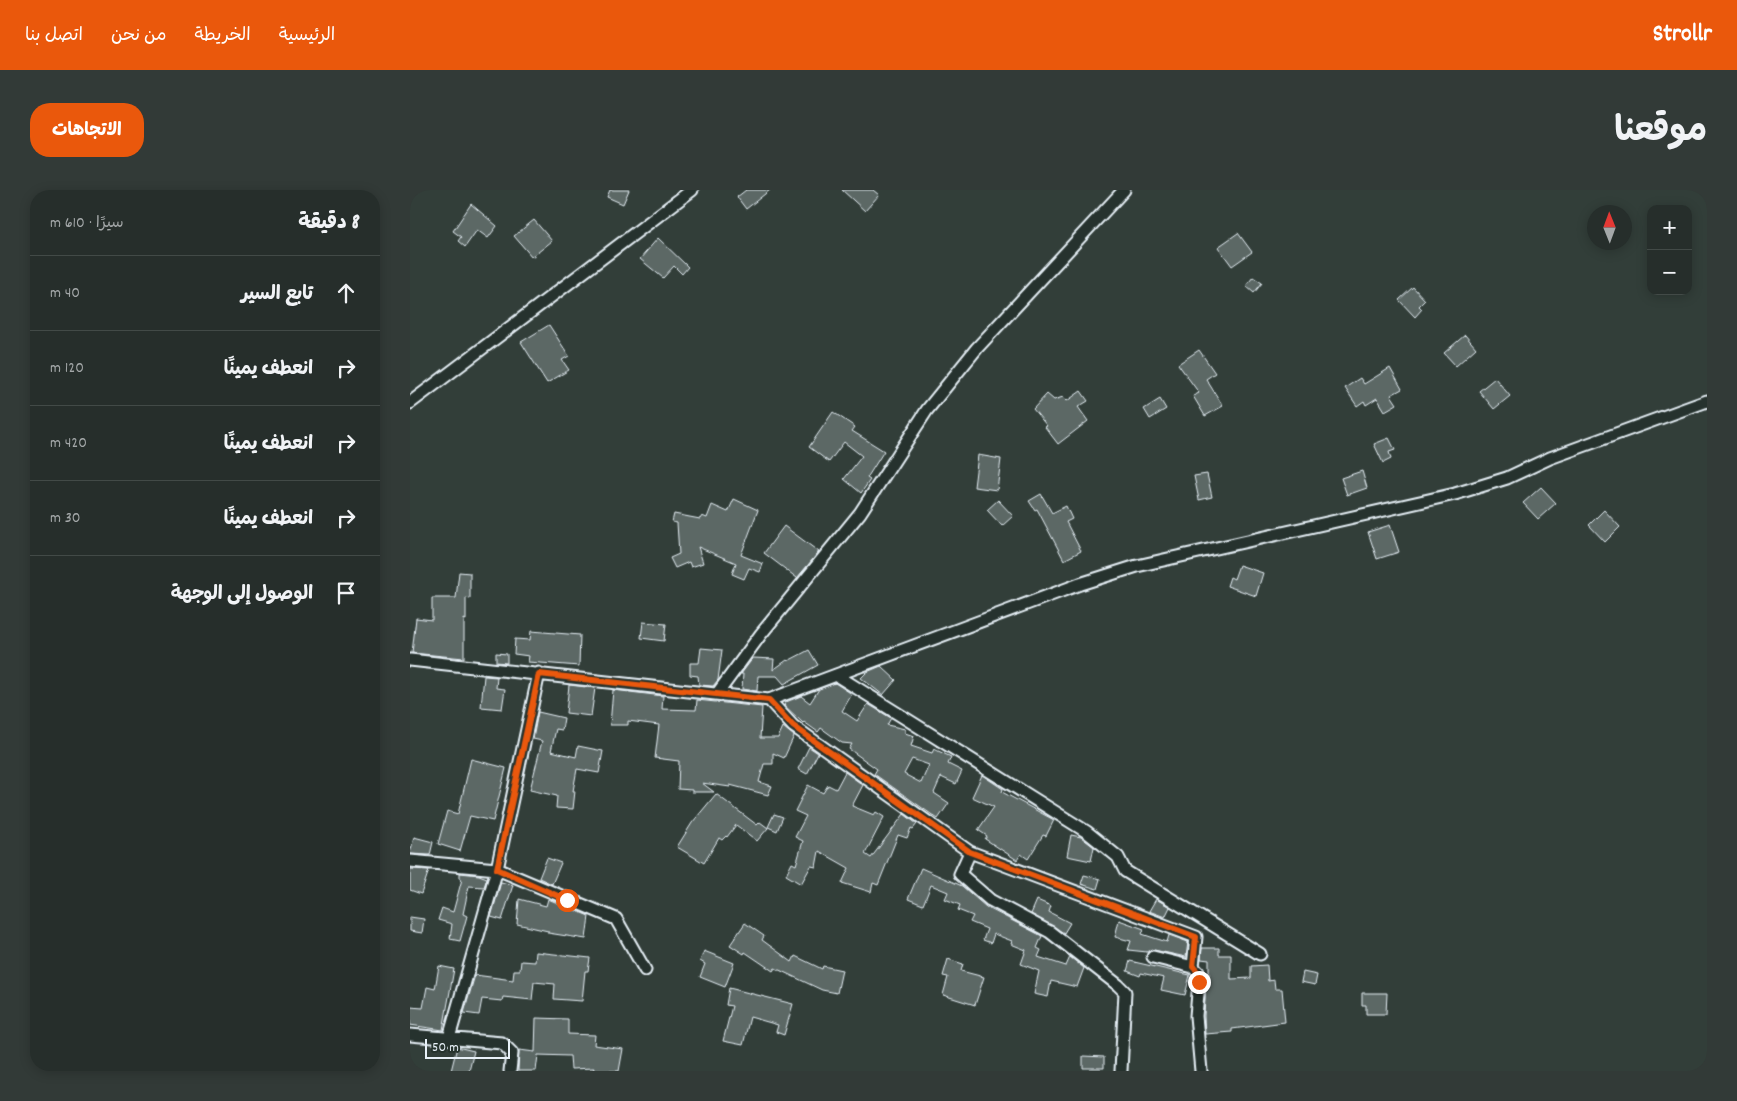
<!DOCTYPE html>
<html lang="ar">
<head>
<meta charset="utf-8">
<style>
  body { margin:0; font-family:Dekko,"Playpen Sans Arabic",sans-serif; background:#323a37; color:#f1f3f6; direction:rtl }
  .controls { position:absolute; right:15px; top:15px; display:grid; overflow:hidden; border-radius:10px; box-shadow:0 2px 12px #0003 }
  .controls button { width:45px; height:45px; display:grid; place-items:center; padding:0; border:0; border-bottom:1px solid #424a47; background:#262e2b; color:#f1f3f6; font:25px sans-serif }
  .compass { position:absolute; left:1177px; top:15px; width:45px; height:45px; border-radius:50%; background:#262e2b; box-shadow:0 2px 12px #0003; rotate:359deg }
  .scale { position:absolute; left:15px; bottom:12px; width:85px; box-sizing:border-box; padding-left:5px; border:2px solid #e8f1f8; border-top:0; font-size:14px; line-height:18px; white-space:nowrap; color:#e8f1f8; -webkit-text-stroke:4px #26332d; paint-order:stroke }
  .stop { position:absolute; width:15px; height:15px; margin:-11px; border:4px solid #ea580c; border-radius:50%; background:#fff }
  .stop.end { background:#ea580c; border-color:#fff; box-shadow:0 1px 5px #0008 }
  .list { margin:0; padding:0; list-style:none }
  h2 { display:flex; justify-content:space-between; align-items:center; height:65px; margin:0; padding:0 20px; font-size:21px }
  h2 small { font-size:16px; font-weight:400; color:#a4a8a9 }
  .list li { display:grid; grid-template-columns:32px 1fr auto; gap:15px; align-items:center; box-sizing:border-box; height:75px; padding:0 20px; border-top:1px solid #424a47 }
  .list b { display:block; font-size:19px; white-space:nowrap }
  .list em { font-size:16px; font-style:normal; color:#a4a8a9 }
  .icon { flex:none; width:28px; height:28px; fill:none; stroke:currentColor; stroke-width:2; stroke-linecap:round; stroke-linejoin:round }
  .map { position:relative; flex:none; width:1297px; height:881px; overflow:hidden; direction:ltr; border-radius:20px }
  header { display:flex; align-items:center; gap:30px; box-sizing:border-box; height:70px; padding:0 25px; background:#ea580c; color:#fff }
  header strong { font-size:24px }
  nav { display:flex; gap:28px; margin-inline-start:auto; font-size:18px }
  .intro { display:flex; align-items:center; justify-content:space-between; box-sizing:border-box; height:120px; padding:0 30px }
  h1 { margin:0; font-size:35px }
  .button { padding:12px 22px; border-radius:20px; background:#ea580c; color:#fff; font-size:18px; font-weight:700 }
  main { display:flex; gap:30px; padding:0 30px }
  aside { flex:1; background:#262e2b; border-radius:20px; box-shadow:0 2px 12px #0003 }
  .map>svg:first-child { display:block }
  .building { fill:#5c6865; stroke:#e8f1f8; fill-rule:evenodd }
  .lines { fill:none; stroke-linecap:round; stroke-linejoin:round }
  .minor-casing { stroke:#e8f1f8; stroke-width:15 }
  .minor { stroke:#26332d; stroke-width:11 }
  .route { stroke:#ea580c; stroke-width:6 }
</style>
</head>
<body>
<header>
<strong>Strollr</strong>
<nav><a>الرئيسية</a><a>الخريطة</a><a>من نحن</a><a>اتصل بنا</a></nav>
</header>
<div class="intro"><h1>موقعنا</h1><a class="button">الاتجاهات</a></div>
<main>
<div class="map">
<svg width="1297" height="881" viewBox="0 0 1297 881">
  <rect width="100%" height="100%" fill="#323e39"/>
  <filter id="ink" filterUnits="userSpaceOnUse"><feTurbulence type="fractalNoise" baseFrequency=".02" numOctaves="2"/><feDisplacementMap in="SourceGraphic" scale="10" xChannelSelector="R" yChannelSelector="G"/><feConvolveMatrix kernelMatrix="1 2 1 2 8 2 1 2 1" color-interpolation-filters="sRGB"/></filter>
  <g filter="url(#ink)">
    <path class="building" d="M200,0h19l-6,14 -16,-7z
      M336,0h24l-24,19 -9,-12z
      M432,0h31l6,5 -14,16z
      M61,14l26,22 -9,12 -11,-8 -12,17 -7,-6 3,-4 -8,-6z
      M124,30l18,21 -20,16 -18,-21z
      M828,43l14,19 -20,14 -14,-19z
      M248,48l30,29 -6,7 -8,-8 -11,12 -23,-19z
      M843,87l9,6 -8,10 -8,-7z
      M1003,97l12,13 -6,6 3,3 -7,8 -16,-17z
      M139,135l20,31 -7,4 7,10 -22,13 -26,-41z
      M1055,145l11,13 -20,18 -12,-13z
      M789,160l16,23 -9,6 17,27 -18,10 -12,-20 6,-3 -21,-29z
      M980,178l12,21 -11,6 6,9 -12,7 -8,-13 -11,7 -2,-4 -7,5 -12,-18 15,-10 4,6z
      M1085,188l15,18 -16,13 -15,-18z
      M671,201l7,10 -10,6 10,14 -30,23 -13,-17 2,-1 -14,-17 14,-15 7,6 9,-3 4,4z
      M750,209l6,10 -16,10 -6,-10z
      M423,222l22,15 -3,4 32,20 -17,27 3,2 -9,13 -17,-14 18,-23 -18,-14 -15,20 -20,-15z
      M979,248l6,12 -6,2 2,7 -8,4 -9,-19z
      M568,265l23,4 -4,31 -23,-3z
      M952,281l5,17 -20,7 -6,-17z
      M797,284l5,23 -13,3 -5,-24z
      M1131,297l15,16 -18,16 -15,-16z
      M631,304l11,19 14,-7 6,13 -6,3 15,29 -17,9 -27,-51 -2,1 -6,-9z
      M324,309l24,11 -17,45 22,9 -3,8 -11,-4 -5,11 -12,-5 4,-11 -38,-16 5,16 -12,4 -2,-5 -14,6 -5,-10 9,-4 -2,-31 -5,-1 2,-8 26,5 2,-3 5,2 5,-13 16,7z
      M588,310l15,16 -11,10 -15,-16z
      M1194,320l16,17 -15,15 -16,-17z
      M980,335l9,27 -22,7 -9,-27z
      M374,336l35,26 -22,26 -33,-25z
      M829,375l24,8 -7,23 -29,-10 3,-9 4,2z
      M49,382l11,1v26l-4,-1v22l-2,-1v39l-52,-5 4,-35 16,2v-22h24z
      M233,432l23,2 -2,17 -23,-3z
      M121,441l49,4 -1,31 -51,-4 1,-6 -15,-2 1,-15 15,1z
      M291,458l21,2 -4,30 -5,6 -14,-1 -1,-9 -8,-1v-12h9z
      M399,460l9,15 -34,19 -7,-8h-19l-1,15 -15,-2 1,-15h-2l12,-16 21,1 -1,11 14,-10 1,1z
      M86,463l11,1v9l-11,-1z
      M471,476l15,14 -13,15 -22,-17 6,-6z
      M74,486l13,1 -1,11 9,1 -3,20 -21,-2z
      M425,493l17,11 -10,17 15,10 11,-17 23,14 -4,7 18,4v4l9,3 -3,10 21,7 2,-4 17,8 -3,7 14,7 -6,13 -15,-7 -7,16 15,10 -11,16 -64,-45 3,-5 -28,-20 3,-5 -10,-1 -21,-15 -3,4 -14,-10 -1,1 -19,-18 2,-3 15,-6 9,7 9,-14zM502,569l17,6 -8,18 -17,-9z
      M159,495l26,3 -4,28 -25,-3z
      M203,500l50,6 -1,13 34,1 1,-10 65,7 -2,31h18l5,-11 11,9 -10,22 -11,-5v11h-9l-5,18 13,4 -4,9 -38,-10v2l-28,-4 12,9h-22v-2l-14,-1 1,-28 -24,-3 4,-33 -31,-4v4h-18z
      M128,522l26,6 -2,12 -6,-1 -5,22 25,6 2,-11 25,5 -4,22 -22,-4 -4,22h2l-2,18 -17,-1 1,-12 -27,-6 12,-49 -9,-2z
      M399,557l9,6 -11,21 -9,-5z
      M61,569l35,9 -13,53 -23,-5 -10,35 -22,-7 9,-33 11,3z
      M435,582l18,13 -11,21 22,9 2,-3 8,5 -19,37 6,4 33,-44 13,10 -4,5 -2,-1 -4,10 -9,-3 -20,50 -5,-2 -2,9 -29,-9 7,-15 -30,-17 -3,16 -5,-1 -10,18 -15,-9 6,-12 4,2 7,-24 -8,-4 11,-21 -11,-5 13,-26 15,8 5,-8 8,4z
      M572,585l21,14 -1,3 52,28 -8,16 -3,-1 -15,24 -7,-5 -4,6 -32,-21 2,-3 -9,-6 16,-23 -22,-10z
      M306,604l41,31 3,-3 8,6 -11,13 -21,-16 -9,12 -1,-1 -4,4 -3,-2 -15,25 -27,-16 15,-24z
      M364,624l9,3 -6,14 -9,-4z
      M661,645l10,2 13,10 -3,14 -24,-5z
      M4,647l19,5 -3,13 -20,-1z
      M137,668l14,5 -9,21 -13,-6z
      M511,678l41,18 24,21 56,29 -5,12 4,2 -3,7 28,9 4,-9 14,11 -7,19 -26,-6 -3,16 -14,-3 5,-23 -18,-7 5,-14 -15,-6 1,-3 -18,-7 -3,9 -8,-3 4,-11 -17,-7 3,-6 -15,-6 2,-5 -15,-6 3,-7 -17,-7 -8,20 -15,-6z
      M0,679l19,1 -8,24 -11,-4z
      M50,683l19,2 8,3 -3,9 -15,-1 -6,28 4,2 -7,25 -10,-2 2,-15 -14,-4 4,-12 11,4 9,-33 -2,-1z
      M674,685l16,4 -3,10 -16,-5z
      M91,692l12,3 -11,35 -11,-3z
      M109,709l27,7 2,-7 41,17 -3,23 -38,-6v-2l-31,-7z
      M746,709l14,8 -5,10 -16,-6z
      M627,710l14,6 -2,6 21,11 -6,10 -33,-19z
      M0,727l14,2 -2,14 -12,-2z
      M709,730l25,9 -2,5 9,3 16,5 2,-7 19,7 -2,15 -32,-7 -7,2 -19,-2 3,-9 -16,-4z
      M335,733l19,13 -2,4 30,22 3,-6 27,13 1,-3 19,4 -5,23 -15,-3 -47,-22 -2,3 -28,-19 -1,2 -14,-9z
      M792,758h17v7h12v24l20,-1v-12l16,-1 1,16 6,-1 1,9h7l3,33 -53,7v3l-27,2 -1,-18 2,-34h3v-22l-8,-1z
      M294,761l30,12 -9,24 -25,-10 5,-13 -5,-3z
      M126,762l54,6 -2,13h-3l-3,30 -28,-2 1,-15 -21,-2 -2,18 -29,-3 -1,4 -20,-2 -3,16 -15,-2 11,-38 38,5 1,-10h6l1,-9 14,1z
      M538,769l15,5 -2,7 23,6 -9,28 -32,-10 5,-18 -5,-1z
      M720,771l60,14 -5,20 -24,-5 3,-12 -23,-5 -1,3 -13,-5z
      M29,776l15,3 -11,61 -33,-5v-18l13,1 4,-21 8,2z
      M893,782l14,3 -2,10 -14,-3z
      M319,798l64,16 -9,31 -8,-3 2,-7 -28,-8 -7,28 -20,-4 9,-35 -6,-1z
      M952,803h25l-1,21h-20v-9h-4z
      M126,828l32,1v15l27,1 -1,10 29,4 -4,22h-26l1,-3 -23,1 -1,-13 -32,-1 -2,16h-18l1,-21 16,2z
      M47,857l17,4 -5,20h-18z
      M673,866l21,1v11h-21z"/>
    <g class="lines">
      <defs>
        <path id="minor" d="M0,213l282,-213
          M0,470l359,40 311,-116 57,-18 318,-72 52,-16 43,-20 157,-57
          M426,485l251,157 31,25 7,14 135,83
          M307,504l44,-60 99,-121 67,-103 50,-62 147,-158
          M359,510l24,26 177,126 226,85 -3,30 5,5 1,10 -3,34 5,55
          M560,662l-10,22 30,26 60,32 68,53 7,7 -4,79
          M0,671l87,8 42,-196
          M743,767l40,10
          M0,845l92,8 10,10 -2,18
          M39,848l48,-169 119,50 29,51"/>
      </defs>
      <use href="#minor" class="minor-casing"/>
      <use href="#minor" class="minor"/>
    </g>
  </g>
  <g class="lines" filter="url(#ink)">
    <path class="route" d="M157,710l-70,-31 42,-195 230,26 24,26 177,126 226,85 -3,30 5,5 1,10"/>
  </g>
</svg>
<div class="controls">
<button>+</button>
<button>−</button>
</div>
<svg class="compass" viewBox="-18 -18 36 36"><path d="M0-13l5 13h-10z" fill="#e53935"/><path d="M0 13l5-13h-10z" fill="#a4a8a9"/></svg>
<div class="scale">50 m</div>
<div class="stop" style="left:157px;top:710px"></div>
<div class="stop end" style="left:789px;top:792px"></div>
</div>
<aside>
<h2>8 دقيقة<small>سيرًا · 610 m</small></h2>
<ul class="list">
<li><svg class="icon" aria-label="ahead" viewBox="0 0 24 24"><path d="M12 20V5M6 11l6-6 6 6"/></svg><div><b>تابع السير</b></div><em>40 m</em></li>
<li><svg class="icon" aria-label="right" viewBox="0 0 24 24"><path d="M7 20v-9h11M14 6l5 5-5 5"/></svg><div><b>انعطف يمينًا</b></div><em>120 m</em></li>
<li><svg class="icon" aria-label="right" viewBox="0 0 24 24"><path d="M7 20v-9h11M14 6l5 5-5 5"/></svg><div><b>انعطف يمينًا</b></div><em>420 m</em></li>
<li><svg class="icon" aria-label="right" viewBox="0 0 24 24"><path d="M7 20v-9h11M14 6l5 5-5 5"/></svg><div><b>انعطف يمينًا</b></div><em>30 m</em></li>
<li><svg class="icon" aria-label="arrive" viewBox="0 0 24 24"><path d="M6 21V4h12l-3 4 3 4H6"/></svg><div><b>الوصول إلى الوجهة</b></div></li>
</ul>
</aside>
</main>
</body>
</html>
